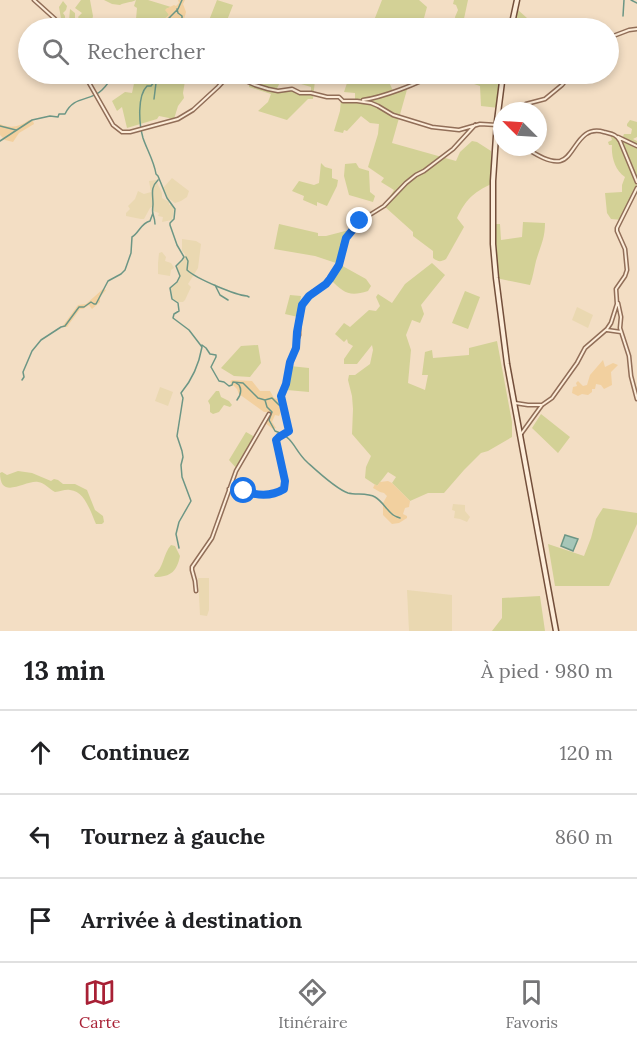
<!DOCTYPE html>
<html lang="fr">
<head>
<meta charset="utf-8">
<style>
  body { margin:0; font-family:Lora,serif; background:#f2f2f2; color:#202124 }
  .compass { position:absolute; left:493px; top:102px; width:54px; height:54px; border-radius:50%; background:#fff; box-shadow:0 3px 9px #0003; rotate:294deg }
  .stop { position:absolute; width:18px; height:18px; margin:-14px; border:4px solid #1a73e8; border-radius:50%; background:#fff }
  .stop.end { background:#1a73e8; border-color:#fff; box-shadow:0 2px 6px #0008 }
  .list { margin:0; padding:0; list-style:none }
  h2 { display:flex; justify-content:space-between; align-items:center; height:78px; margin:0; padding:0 24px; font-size:26px }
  h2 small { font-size:20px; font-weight:400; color:#757577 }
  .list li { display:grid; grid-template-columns:39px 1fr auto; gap:18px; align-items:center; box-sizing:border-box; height:84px; padding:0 24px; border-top:2px solid #e0e0e0 }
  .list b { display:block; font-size:22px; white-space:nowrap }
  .list em { font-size:20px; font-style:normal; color:#757577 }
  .icon { flex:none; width:33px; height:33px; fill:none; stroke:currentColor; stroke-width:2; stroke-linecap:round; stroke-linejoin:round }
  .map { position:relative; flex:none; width:637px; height:631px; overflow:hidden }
  .search { position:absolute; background:#fff; box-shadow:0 3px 9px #0003; left:18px; right:18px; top:18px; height:66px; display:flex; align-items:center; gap:15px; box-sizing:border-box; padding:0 21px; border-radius:33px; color:#757577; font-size:22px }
  .sheet { height:330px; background:#fff }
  nav { display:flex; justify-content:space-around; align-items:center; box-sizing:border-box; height:84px; border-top:2px solid #e0e0e0; background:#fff; font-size:16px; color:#757577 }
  nav a { display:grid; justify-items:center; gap:3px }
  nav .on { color:#a82035 }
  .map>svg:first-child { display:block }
  .farmland { fill:#ead8b1 }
  .green { fill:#d3d196 }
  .sand { fill:#f2d09f }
  .water { fill:#a6c6b8; stroke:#6c9685; stroke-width:1.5 }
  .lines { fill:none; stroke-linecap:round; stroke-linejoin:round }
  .stream { stroke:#6c9685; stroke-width:1.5 }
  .minor-casing { stroke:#916e58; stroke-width:5 }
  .secondary-casing { stroke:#734f3b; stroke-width:7 }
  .minor { stroke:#fdedd9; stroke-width:2 }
  .secondary { stroke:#fdedd9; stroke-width:4 }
  .route { stroke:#1a73e8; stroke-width:8 }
</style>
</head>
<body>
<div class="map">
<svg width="637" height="631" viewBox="0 0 637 631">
  <rect width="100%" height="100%" fill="#f3dec4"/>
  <path class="farmland" d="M172,178l17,13 -2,6 -6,4 -6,2 -7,-5 -5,-10z
    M156,180l6,13v5l7,4v3l3,-1 2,5 -2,11 -10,2 1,-5 -5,-1 1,-3 -6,-2 -1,-4 -2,1 -6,11h-3l-15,-3v-3l4,-4 -2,-3 7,-7 3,-8 6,3 7,-2 -2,-11z
    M182,239l14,2 5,3 -3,24 -10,16 3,3 -6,13 -2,2h-5l-5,-3 -2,-11 1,-2 6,-4 2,-6 -3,-10 7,-6 1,-6 -3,-3z
    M162,252l4,5 -1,4 6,2 2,3 1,2 -3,2 -1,6 -12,-2v-11l1,-10z
    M577,307l16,8 -5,13 -16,-8z
    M160,387l13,5 -5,14 -13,-5z
    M453,504l12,1v6l5,6 -3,5 -7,-3 -6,-1 1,-7 -3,-1z
    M198,578h11v32l-2,6 -7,-1z
    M407,590l45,5v36h-43z"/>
  <path class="green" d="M81,0h9l3,16 -2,9 -6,-2 -10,5h-10l-3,-4 -3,-17 4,-6 4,5 -1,4 -3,3 2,3v5h4l1,-12 5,4v7h5l-2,-3 4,-4 -7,-5z
    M104,0h44l23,7 -5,2 3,6 -7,6 1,3 -2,4h-16l-9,-9 1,-11 -3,-2 2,-6c-6,3 -11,2 -16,5l-8,-1z
    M217,0l16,5 -9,23h-18z
    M382,0h37l8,7 -3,11 -7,10h-46z
    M454,0h14l-6,28h-5l-2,-11 3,-7 -2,-5 -3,-1z
    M518,10l9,8 -1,10h-12z
    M136,74h18l31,7 -2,12 1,5 -6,8 -4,13 -15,-3 -2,3 -30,9 -5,-21 -5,4 -5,-10 13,-9 7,1z
    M250,74h30l2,5 -6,11 16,-1 5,3 14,1v-6l-10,-3 -18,-10h54l-1,9 -21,-3 -2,19h-5l-21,21 -29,-9 10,-9 3,-8 -22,-7z
    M350,74l10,2 1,-2h25v1l7,16 15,-5 -16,57 64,18 4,-9 12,-11 5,1 14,9v33c-18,9 -25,15 -34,34l7,9 -18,32c-5,3 -8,3 -13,-1v-7l-20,-15v-4l-29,-26 10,-16 -13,-8 3,-4 -16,-11 10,-33 1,-10 -9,-1 -9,-7 -14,15 -3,-1 -1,3 -9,-2 6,-20 1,-12 2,2h12v-8l-11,-1z
    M464,74h39l-4,34 -18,-2 -1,-20 -15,-5z
    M637,113v24l-4,2 4,2v35h-2l2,12 -15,32 -11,-1 -4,-6 -2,-20 17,-1v-7l3,-8c-10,-6 -14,-21 -13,-32h-3l-1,-3 4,-2 -2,-6h6v1l6,4 2,-5h7l1,-5 -5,-3v-2l3,-4 7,2z
    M321,163l4,4 7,2v9l6,2 -1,6 -10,20 -10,-4v4l-14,-6 1,-4 -12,-5 7,-10 15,4 5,-2z
    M356,163l3,5 10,3 1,21 5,4 -2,6 -24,-7 -5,-19 1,-12z
    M523,222l22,1c0,16 -5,24 -9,38 -2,8 -3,16 -6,24l-34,-7 -3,-54h7l1,16 21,-3z
    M279,224l39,9v3h8l27,-7 -9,12 -5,23 27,15 5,7 -3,5c-19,6 -24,2 -38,-12l9,-15 -24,-8 -41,-7z
    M432,263l13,12 -24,30 3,9 -4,9 -8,-3 -6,15 5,15 -3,33 17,7 3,-15h-6l3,-23 7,-2 1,8 36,-3v-7l28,-7 15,81v15l-24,14 -7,2 -17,17 -20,23h-16l-18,8 -18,-18 4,-6 -8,-5 -11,14 -12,-8 1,-11 5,-11 -19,-22 1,-25 -1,-13 -4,-16 1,-5h6l15,-11 3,-14 -1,-5 -15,19h-13v-5l9,-13 -5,-3 -1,-4 -3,3 -9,-8 9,-11 6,4 19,-17 7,1 4,-5 -4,-9 2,-3 14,9 13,-19z
    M465,291l15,6 -12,32 -16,-6z
    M290,295l11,1 -3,21 -13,-3z
    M258,345l3,18 -11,14 -16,-1 -13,-8 20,-22z
    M290,366l19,2v24l-22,-2z
    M216,391h3l2,6 8,4 3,4 -2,2 -6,-2 -5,7 -6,2 -3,-2v-7l-2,-4z
    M541,414l29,23 -12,16 -26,-25z
    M246,432l9,5 -18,32 -8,-9z
    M18,471l14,2 19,8 3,-2 4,1 5,4h12l12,6 8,20 8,6 1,6 -2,2h-6c-5,-11 -11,-33 -26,-34 -5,-1 -10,2 -15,2 -6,-3 -10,-9 -17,-10 -13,-2 -38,19 -38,-9l2,-1 5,3z
    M603,508l34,5v11l-28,62h-54l-7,-42 36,12 7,-18 5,-19z
    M171,545l4,1 5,10c-3,15 -9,21 -25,21l-1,-2c10,-7 9,-21 17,-30z
    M540,596l5,35h-53l10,-13v-20z"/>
  <path class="sand" d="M178,0h7l-2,4 3,8 -3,11 -7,-4 -2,2 3,7h-16l2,-3 -1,-4 7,-6 -4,-5 1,-1 8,-4 2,1 3,-3z
    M29,120l4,1 1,3 -15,9 -6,9 -8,-2 -5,-5v-11c11,5 19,3 29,-4z
    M103,289l3,1 -6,7v5l-8,7 -3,-4 -6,4h-3l-13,18h-5l16,-22 8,-1z
    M603,360l2,7 8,-4 5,2 -7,7 1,13 -8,4 -3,-4 -5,-1 -1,5h-3v3l-4,3 -6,-1 -4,2 -6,-3 1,-6 4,-1 -1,-3 2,-2 5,5 4,-1 3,-10z
    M232,380l20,1 8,10h10l4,7 6,2c2,7 2,10 -1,16l-4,-1 -3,7 4,6 -3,1 -8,-6 6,-9 -1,-2h-6l-25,-18 -2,-5 -7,-7z
    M388,481l4,2 18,18 -1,6 -4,1 -2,6 4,2v2l-8,5 -7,1 -9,-9v-12l4,-7 -3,-3 -4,-1 -7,-4 2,-4 2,2 3,-4z"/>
  <path class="water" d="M565,535l13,4 -5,12 -12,-5z"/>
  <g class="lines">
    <path class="stream" d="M631,0l6,3
      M177,9l1,4 4,3v5
      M623,16l1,-16
      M170,18l3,10
      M163,28l3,-7 12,-12 4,-9
      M154,74v8l-3,4h-4c-10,10 -8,38 -4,52 4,12 11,23 13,36l2,2 9,22 8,11 -1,10 -4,4v2l7,20 7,12 -2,3 -6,6 4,10 -3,6 -7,6 2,11 6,4 1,8 -5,3 -1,4 16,12 13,17c-3,17 -10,33 -21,46l2,5 -6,38 5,15 1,6 -2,8 1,12 9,24 -12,21 -3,12 3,14
      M154,99l2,-16
      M0,126l16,4
      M0,141l32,-21 18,-4 8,1 1,-3h6c9,-19 25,-12 37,-24 4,-4 9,-11 11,-16
      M155,224c0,-4 -1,-7 -2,-10 -1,-3 0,-7 0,-10 0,-10 -3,-16 5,-24
      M186,257l2,4 -1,9c10,9 48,25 60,26l2,1
      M215,285l5,10 8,5
      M202,345l4,3 4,6 6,1v2l-5,10 8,14 5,1 5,4 3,-1 1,-3 10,1 15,15 7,2 2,7 5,5 -3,8 6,11c19,6 19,19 32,31 10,9 29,27 41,31 8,2 20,0 27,4 7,4 11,12 17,17 2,2 5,3 8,4
      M22,380l2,-3 -1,-5 9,-21 9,-11 20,-13 4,-1 14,-19h5l7,-5 3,2h2l12,-23 13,-7 4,-4 6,-17 1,-16c7,-4 9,-14 18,-16l3,-8
      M236,383l3,2c3,5 1,11 -2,15
      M265,400l7,-2 7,7"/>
    <defs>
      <path id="minor" d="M34,0l20,18 9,10
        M608,38l21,-8 8,-1
        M84,74l29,51 9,7h8l48,-13 15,-9 25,-23 12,-13
        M230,74l25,11 13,4 10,2 14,-2 8,4h11l16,4h12l4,4h14l14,2 7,3 15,9 39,12 27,3 21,-6 17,1
        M363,100c17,-2 58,-17 71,-26
        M519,111l7,-7 19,-5 17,-14 9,-11
        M618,137l19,9
        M496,140h6
        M524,147c10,6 24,16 36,14 15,-3 18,-37 44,-29 8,2 12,2 16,9l17,41
        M618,303l3,14 -1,11 9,28 2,20 6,23
        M607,330l14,2
        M297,340l2,-5v-7
        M515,403l13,2h14
        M521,434l21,-29 10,-7 25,-35 8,-15 22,-19 4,-6 6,-19 -1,-15 9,-13 2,-6 -2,-21 -8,-18v-3l20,-40
        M229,489l6,-3c16,9 32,13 49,3l1,-8 -9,-41 3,-3 10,-6 -8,-35 5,-12 4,-22 6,-14 1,-17 7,-30 9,-9 13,-8 5,-6 11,-21 1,-12 3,-7 14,-17 24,-15 22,-23 10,-8 8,-4 29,-22 22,-24
        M196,591l-1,-10 -3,-11v-3l20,-29 24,-67 33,-57"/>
      <path id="secondary" d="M511,28l6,-28
        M503,74l-6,47 -4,60v63l3,34 11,86 49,267"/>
    </defs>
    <use href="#minor" class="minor-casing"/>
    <use href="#secondary" class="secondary-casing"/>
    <use href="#minor" class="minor"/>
    <use href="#secondary" class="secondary"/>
  </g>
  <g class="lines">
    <path class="route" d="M244,491c14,5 27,6 40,-2l1,-8 -9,-41 3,-3 10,-6 -8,-35 5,-12 4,-22 6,-14 1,-16 5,-27 7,-9 17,-12 4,-5 9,-14 7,-27 14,-17"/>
  </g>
</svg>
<svg class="compass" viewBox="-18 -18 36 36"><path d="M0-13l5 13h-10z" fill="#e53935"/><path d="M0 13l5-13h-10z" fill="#757577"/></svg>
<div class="stop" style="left:244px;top:491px"></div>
<div class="stop end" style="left:360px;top:221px"></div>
<div class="search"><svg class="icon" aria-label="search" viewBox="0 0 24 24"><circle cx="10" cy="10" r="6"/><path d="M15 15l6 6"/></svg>Rechercher</div>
</div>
<section class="sheet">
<h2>13 min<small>À pied · 980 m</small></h2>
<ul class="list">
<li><svg class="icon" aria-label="ahead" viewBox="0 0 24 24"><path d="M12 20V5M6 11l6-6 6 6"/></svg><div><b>Continuez</b></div><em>120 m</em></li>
<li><svg class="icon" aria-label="left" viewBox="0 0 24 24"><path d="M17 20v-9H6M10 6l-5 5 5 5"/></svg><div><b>Tournez à gauche</b></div><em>860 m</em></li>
<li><svg class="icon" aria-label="arrive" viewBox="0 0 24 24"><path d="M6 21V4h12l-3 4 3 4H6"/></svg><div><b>Arrivée à destination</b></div></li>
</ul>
</section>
<nav>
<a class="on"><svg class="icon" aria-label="map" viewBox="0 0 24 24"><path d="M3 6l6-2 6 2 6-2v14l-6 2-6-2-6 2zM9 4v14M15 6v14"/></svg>Carte</a>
<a><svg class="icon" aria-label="directions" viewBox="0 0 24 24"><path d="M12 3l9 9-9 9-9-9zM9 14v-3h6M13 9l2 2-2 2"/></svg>Itinéraire</a>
<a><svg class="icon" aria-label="saved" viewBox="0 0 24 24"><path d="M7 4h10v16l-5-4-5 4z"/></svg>Favoris</a>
</nav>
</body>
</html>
